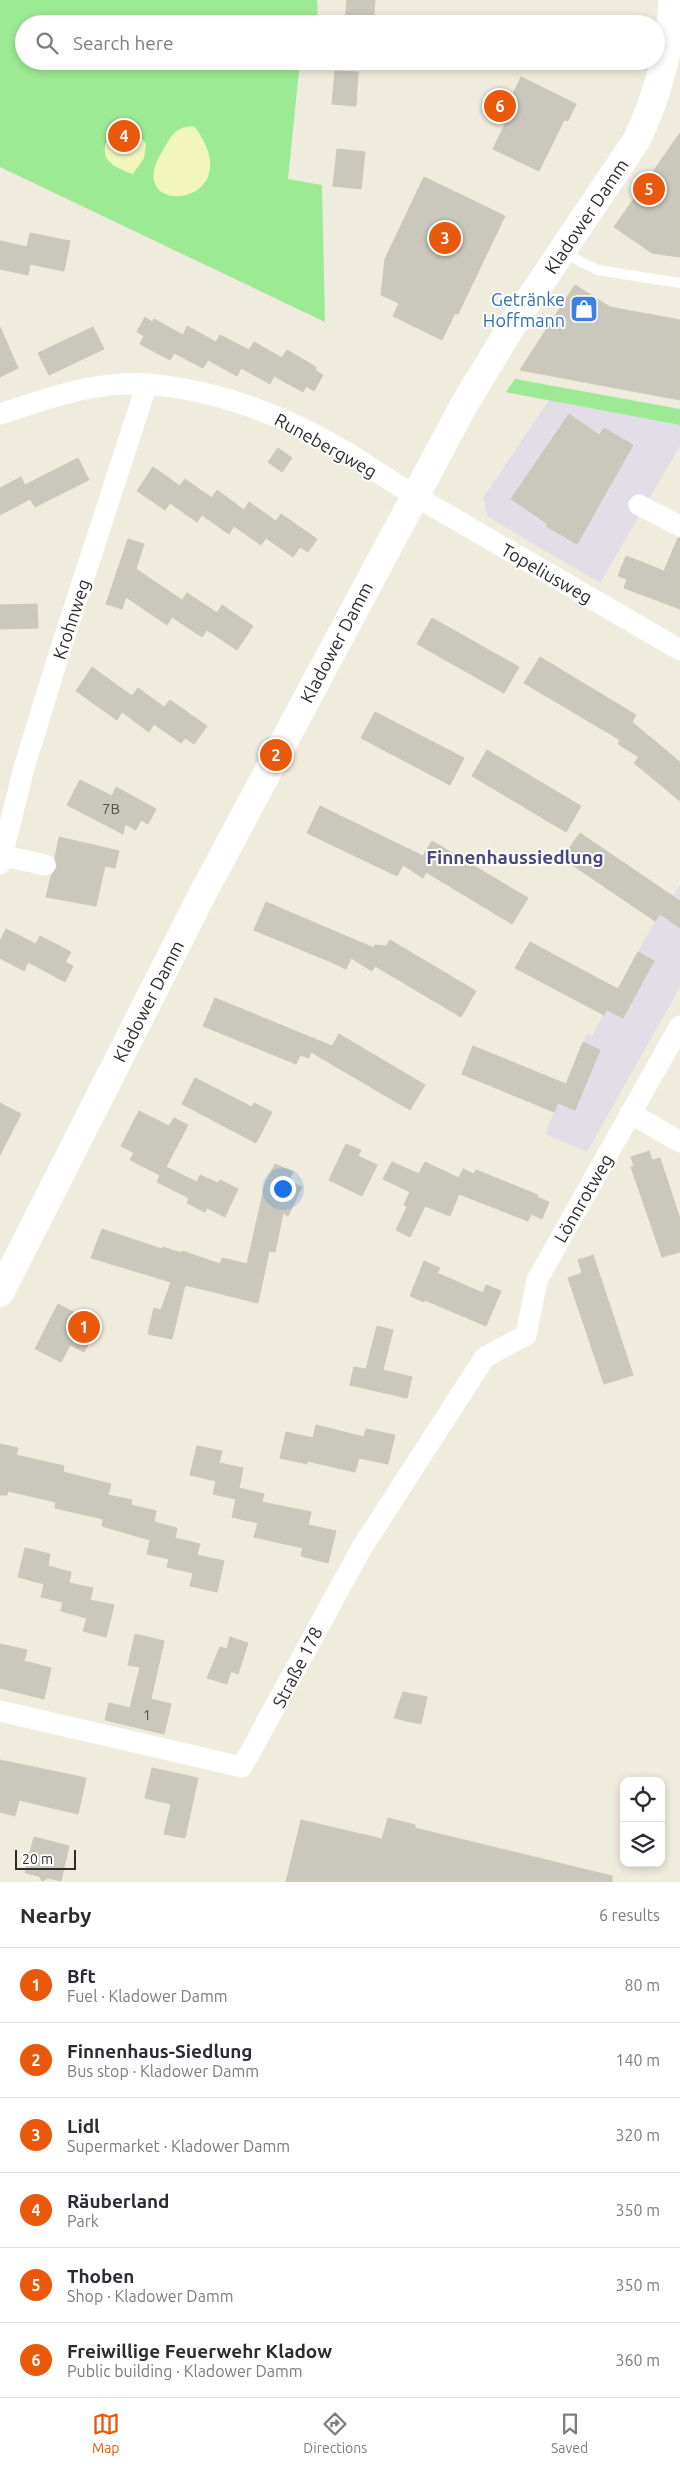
<!DOCTYPE html>
<html lang="en">
<head>
<meta charset="utf-8">
<style>
  body { margin:0; font-family:Ubuntu,sans-serif; background:#f7f7f7; color:#2b2b33 }
  .controls { position:absolute; right:15px; bottom:15px; display:grid; overflow:hidden; border-radius:10px; box-shadow:0 2px 8px #0003 }
  .controls button { width:45px; height:45px; display:grid; place-items:center; padding:0; border:0; border-bottom:1px solid #e1e1e2; background:#fff; color:#2b2b33; font:25px sans-serif }
  .scale { position:absolute; left:15px; bottom:12px; width:61px; box-sizing:border-box; padding-left:5px; border:2px solid #2c2c2c; border-top:0; font-size:14px; line-height:18px; white-space:nowrap; color:#2c2c2c; -webkit-text-stroke:4px #fff; paint-order:stroke }
  .you { position:absolute; left:282px; top:1188px; width:18px; height:18px; margin:-12px; border:4px solid #fff; border-radius:50%; background:#1a73e8; box-shadow:0 0 0 8px #1a73e833 }
  .badge { display:grid; place-items:center; width:32px; height:32px; border-radius:50%; background:#ea580c; color:#fff; font-size:16px; font-weight:700 }
  .pin { position:absolute; translate:-50% -50%; border:2px solid #fff; box-shadow:0 1px 5px #0006 }
  .list { margin:0; padding:0; list-style:none }
  h2 { display:flex; justify-content:space-between; align-items:center; height:65px; margin:0; padding:0 20px; font-size:21px }
  h2 small { font-size:16px; font-weight:400; color:#7c7c81 }
  .list li { display:grid; grid-template-columns:32px 1fr auto; gap:15px; align-items:center; box-sizing:border-box; height:75px; padding:0 20px; border-top:1px solid #e1e1e2 }
  .list b { display:block; font-size:19px; white-space:nowrap }
  .list p { margin:0; font-size:16px; white-space:nowrap; color:#7c7c81 }
  .list em { font-size:16px; font-style:normal; color:#7c7c81 }
  .icon { flex:none; width:28px; height:28px; fill:none; stroke:currentColor; stroke-width:2; stroke-linecap:round; stroke-linejoin:round }
  .map { position:relative; flex:none; width:680px; height:1882px; overflow:hidden }
  .search { position:absolute; background:#fff; box-shadow:0 2px 8px #0003; left:15px; right:15px; top:15px; height:55px; display:flex; align-items:center; gap:12px; box-sizing:border-box; padding:0 18px; border-radius:28px; color:#7c7c81; font-size:19px }
  .sheet { height:515px; background:#fff }
  nav { display:flex; justify-content:space-around; align-items:center; box-sizing:border-box; height:70px; border-top:1px solid #e1e1e2; background:#fff; font-size:14px; color:#7c7c81 }
  nav a { display:grid; justify-items:center; gap:2px }
  nav .on { color:#ea580c }
  .map>svg:first-child { display:block }
  .industrial { fill:#e2dee7 }
  .green { fill:#9dea94 }
  .sand { fill:#f2f6bd }
  .building { fill:#cac8bc; stroke:#cac8b6 }
  .lines { fill:none; stroke-linecap:round; stroke-linejoin:round }
  .service { stroke:#fff; stroke-width:10 }
  .minor { stroke:#fff; stroke-width:21 }
  .secondary { stroke:#fff; stroke-width:28 }
  .labels { text-anchor:middle; dominant-baseline:central; stroke-width:4; stroke-linejoin:round; paint-order:stroke }
  .number-label { font-size:15px; fill:#545350 }
  .street-label { font-size:18px; fill:#2c2c2c; stroke:#fff }
  .shop-label { font-size:18px; fill:#366cbe; stroke:#fff; text-anchor:end }
  .neighbourhood-label { font-size:19px; font-weight:bold; fill:#4a4781; stroke:#fff }
</style>
</head>
<body>
<div class="map">
<svg width="680" height="1882" viewBox="0 0 680 1882">
  <rect width="100%" height="100%" fill="#efebdd"/>
  <path class="industrial" d="M549,400l131,25v21l-80,137 -112,-66 -5,-19z
    M680,885v102l-93,165 -42,-18 42,-100 5,2 59,-108z"/>
  <path class="green" d="M0,0h317l1,24h-294v37h276l-12,118 34,6 3,137 -325,-155z
    M515,379l165,30v16l-174,-33z"/>
  <path class="sand" d="M194,126c62,82 -77,95 -31,24 9,-15 12,-23 31,-24z
    M129,127l7,4 10,13 -2,14 -11,16c-20,-7 -36,-14 -24,-39z"/>
  <path class="building" d="M347,0h28l-2,24 -28,-3z
    M335,71l23,1 -2,34 -24,-2z
    M521,77l55,27 -8,17 -4,-1 -25,51 -46,-22 25,-52 -5,-3z
    M680,133v124l-28,-4 -38,-26z
    M337,149l28,3 -4,37 -28,-3z
    M424,177l81,39 -47,98 -3,-1 -13,27 -49,-24 6,-13 -18,-8 4,-36z
    M30,233l40,8 -6,30 -34,-7 -2,11 -28,-6v-28l27,6z
    M575,285l35,22 70,13v80l-160,-30z
    M145,317l7,5 2,-3 29,16 4,-9 29,16 4,-7 29,15 5,-8 28,16 5,-8 29,17 -1,3 8,5 -9,16 -8,-5 -3,6 -29,-16 -4,8 -29,-16 -4,8 -29,-16 -5,8 -29,-15 -4,7 -30,-16 4,-8 -7,-4z
    M0,327l18,41 -18,9z
    M93,327l11,22 -55,26 -11,-22z
    M569,414l30,21 5,-7 29,17 -56,99 -31,-18 2,-2 -37,-25z
    M278,448l14,10 -10,14 -14,-10z
    M78,458l11,22 -54,27 -5,-8 -30,16v-27l21,-11 4,8z
    M153,467l27,19 5,-7 27,19 5,-8 27,20 5,-8 27,19 5,-7 36,25 -9,13 -8,-5 -7,10 -27,-19 -5,7 -27,-19 -5,8 -27,-19 -5,7 -27,-19 -5,7 -28,-19z
    M678,538h2v71l-56,-21 3,-9 -9,-3 8,-20 38,15z
    M128,539l16,5 -8,25 46,31 5,-7 30,20 5,-8 31,21 -16,24 -30,-20 -5,7 -30,-20 -5,8 -41,-28 -4,12 -16,-5z
    M37,604l1,24 -38,1v-24z
    M432,618l87,49 -15,26 -87,-49z
    M540,657l96,58 -4,7 48,40v39l-46,-38 5,-6 -21,-13 2,-4 -96,-57z
    M92,667l40,29 6,-8 26,19 6,-7 37,26 -13,18 -9,-6 -4,5 -27,-19 -5,8 -27,-20 -5,8 -41,-29z
    M375,712l89,46 -14,27 -89,-47z
    M487,750l94,56 -15,26 -94,-56z
    M80,780l32,16 4,-9 40,22 -8,15 -7,-4 -5,10 -11,-6 -2,10 -56,-29z
    M320,806l103,50 9,-15 96,57 -16,26 -86,-52 -3,6 -20,-13 -6,11 -90,-43z
    M580,833l100,68v27l-20,-14 -5,7 -93,-63z
    M59,837l60,14 -4,17 -10,-2 -9,40 -50,-9 5,-21 6,-9 -2,-9z
    M266,902l108,46 1,-3 11,1 4,-6 86,51 -15,26 -86,-51 -3,5 -21,-13 -5,11 -15,-7 -77,-32z
    M6,929l30,15 4,-8 31,16 -6,10 8,4 -8,16 -37,-20 -4,9 -24,-13v-17z
    M530,942l88,47 20,-37 16,9 -31,57 -16,-8 -3,5 -89,-47z
    M215,998l117,48 7,-12 86,51 -15,25 -99,-58 -2,6 -9,-3 -4,9 -93,-38z
    M583,1042l17,8 -25,60 -17,-7 -4,9 -92,-38 11,-28 93,38z
    M195,1078l57,29 2,-4 18,9 -16,31 -74,-39z
    M0,1103l21,11 -21,41z
    M139,1111l30,15 5,-8 14,7 -22,42 31,15 3,-7 18,8 2,-3 18,9 -13,28 -18,-9 -2,4 -18,-9 2,-5 -32,-16 3,-7 -30,-15 4,-7 -13,-7z
    M346,1144l15,6 -3,6 19,9 -15,31 -33,-16z
    M649,1151l3,9 8,-2 20,61v33l-18,5 -31,-90 3,-1 -3,-9z
    M392,1162l27,12 6,-12 34,16 4,-9 11,5 2,-4 62,25 -1,2 12,5 -7,17 -11,-5 -3,7 -69,-27 -9,22 -25,-10 -15,31 -14,-7 11,-23 -3,-2 6,-13 -27,-13z
    M275,1164l18,8 -4,9 13,6 -14,29 -5,-3 -8,39 -6,-1 -11,52 -73,-18 -13,54 -24,-5 6,-26 7,2 10,-28 -80,-24 11,-29 60,20 1,-2 18,6 1,-2 38,13 2,-6 25,6 18,-80z
    M593,1255l40,120 -29,9 -36,-106 14,-5 -4,-13z
    M424,1261l16,7 -3,5 46,20 3,-8 15,6 -15,35 -61,-26 -1,2 -14,-6z
    M58,1304l40,21 -14,27 -14,-7 -9,17 -26,-13z
    M377,1326l16,4 -10,40 29,7 -5,21 -57,-13 4,-18 12,2z
    M316,1425l48,12 2,-8 29,6 -7,29 -29,-6 -4,14 -48,-11v3l-27,-6 6,-26 27,6z
    M0,1444l18,4 -2,7 48,11 -1,6 48,12 -3,11 24,5 -1,5 25,6 -2,11 23,6 -2,10 25,6 -3,11 27,6 -7,31 -27,-6 3,-13 -26,-6 2,-8 -22,-5 3,-14 -48,-14 1,-7 -48,-11 1,-6 -48,-11 4,-14 -5,18h-7z
    M197,1446l25,5 -3,12 24,5 -4,20 25,6 -2,8 49,10 -3,13 28,6 -8,32 -27,-7 2,-8 -49,-11 4,-14 -26,-6 4,-18 -23,-5 3,-13 -26,-6z
    M25,1548l25,6 -2,12 23,6 -2,11 24,5 -3,12 24,5 -8,32 -23,-6 4,-13 -26,-7 2,-9 -22,-5 3,-13 -26,-7z
    M135,1634l29,7 -13,58 20,5 -7,30 -59,-14 4,-17 21,5 10,-41 -12,-2z
    M230,1637l18,6 -10,31 -7,-3 -4,13 -20,-6 13,-31 7,2z
    M0,1644l27,6 -3,11 27,7 -7,31 -44,-11z
    M403,1692l24,5 -6,27 -27,-6z
    M0,1760l86,18 -8,36 -59,-14 -4,16 -15,-4z
    M152,1768l46,10 -13,60 -21,-4 7,-30 -26,-6z
    M388,1818l27,7v3l197,48v6h-326l15,-62 81,19z
    M34,1837l35,9 -8,35 -13,-3 -6,3 -3,-5 -14,-3z"/>
  <g class="lines">
    <path class="service" d="M563,250l18,12 17,8 82,13"/>
    <path class="minor" d="M0,414c47,-15 97,-34 147,-30 70,6 139,32 199,68 28,17 54,36 83,52 84,49 168,97 251,146
      M639,505l41,21
      M4,856l41,9
      M0,864l24,-96 35,-114 88,-270
      M630,1113l50,29
      M0,1711l242,56 119,-218 124,-192 41,-22 11,-55 143,-254"/>
    <path class="secondary" d="M0,1293l203,-400 262,-490 50,-82 121,-180c20,-40 36,-96 36,-141"/>
  </g>
  <defs>
    <symbol id="shop-square" viewBox="-11 -11 22 22"><rect x="-9" y="-9" width="18" height="18" rx="4" fill="#3f7fe0" stroke="#fff"/><path d="M-5-2.5h2.3a2.7 3.5 0 0 1 5.4 0H5L5.5 6h-11ZM-1.5-2.5h3a1.5 2.3 0 0 0-3 0Z" fill="#fff"/></symbol>
  </defs>
  <g fill-rule="evenodd">
    <use href="#shop-square" x="568" y="293" width="32" height="32"/>
  </g>
  <g class="labels">
    <g class="number-label">
      <text x="111" y="808">7B</text>
      <text x="147" y="1714">1</text>
    </g>
    <g class="street-label">
      <text transform="translate(586 216) rotate(-56)">Kladower Damm</text>
      <text transform="translate(326 445) rotate(29)">Runebergweg</text>
      <text transform="translate(547 573) rotate(30)">Topeliusweg</text>
      <text transform="translate(71 619) rotate(-72)">Krohnweg</text>
      <text transform="translate(336 642) rotate(-62)">Kladower Damm</text>
      <text transform="translate(148 1001) rotate(-63)">Kladower Damm</text>
      <text transform="translate(583 1198) rotate(-60)">Lönnrotweg</text>
      <text transform="translate(297 1667) rotate(-63)">Straße 178</text>
    </g>
    <g class="shop-label">
      <text x="565" y="299">Getränke<tspan x="565" dy="21">Hoffmann</tspan></text>
    </g>
    <g class="neighbourhood-label">
      <text x="515" y="857">Finnenhaussiedlung</text>
    </g>
  </g>
</svg>
<div class="controls">
<button><svg class="icon" aria-label="locate" viewBox="0 0 24 24"><circle cx="12" cy="12" r="6"/><path d="M12 2v4M12 18v4M2 12h4M18 12h4"/></svg></button>
<button><svg class="icon" aria-label="layers" viewBox="0 0 24 24"><path d="M12 4l9 5-9 5-9-5zM3 14l9 5 9-5"/></svg></button>
</div>
<div class="scale">20 m</div>
<div class="you"></div>
<div class="pin badge" style="left:84px;top:1327px">1</div>
<div class="pin badge" style="left:276px;top:755px">2</div>
<div class="pin badge" style="left:445px;top:238px">3</div>
<div class="pin badge" style="left:124px;top:136px">4</div>
<div class="pin badge" style="left:649px;top:189px">5</div>
<div class="pin badge" style="left:500px;top:106px">6</div>
<div class="search"><svg class="icon" aria-label="search" viewBox="0 0 24 24"><circle cx="10" cy="10" r="6"/><path d="M15 15l6 6"/></svg>Search here</div>
</div>
<section class="sheet">
<h2>Nearby<small>6 results</small></h2>
<ul class="list">
<li><span class="badge">1</span><div><b>Bft</b><p>Fuel · Kladower Damm</p></div><em>80 m</em></li>
<li><span class="badge">2</span><div><b>Finnenhaus-Siedlung</b><p>Bus stop · Kladower Damm</p></div><em>140 m</em></li>
<li><span class="badge">3</span><div><b>Lidl</b><p>Supermarket · Kladower Damm</p></div><em>320 m</em></li>
<li><span class="badge">4</span><div><b>Räuberland</b><p>Park</p></div><em>350 m</em></li>
<li><span class="badge">5</span><div><b>Thoben</b><p>Shop · Kladower Damm</p></div><em>350 m</em></li>
<li><span class="badge">6</span><div><b>Freiwillige Feuerwehr Kladow</b><p>Public building · Kladower Damm</p></div><em>360 m</em></li>
</ul>
</section>
<nav>
<a class="on"><svg class="icon" aria-label="map" viewBox="0 0 24 24"><path d="M3 6l6-2 6 2 6-2v14l-6 2-6-2-6 2zM9 4v14M15 6v14"/></svg>Map</a>
<a><svg class="icon" aria-label="directions" viewBox="0 0 24 24"><path d="M12 3l9 9-9 9-9-9zM9 14v-3h6M13 9l2 2-2 2"/></svg>Directions</a>
<a><svg class="icon" aria-label="saved" viewBox="0 0 24 24"><path d="M7 4h10v16l-5-4-5 4z"/></svg>Saved</a>
</nav>
</body>
</html>
